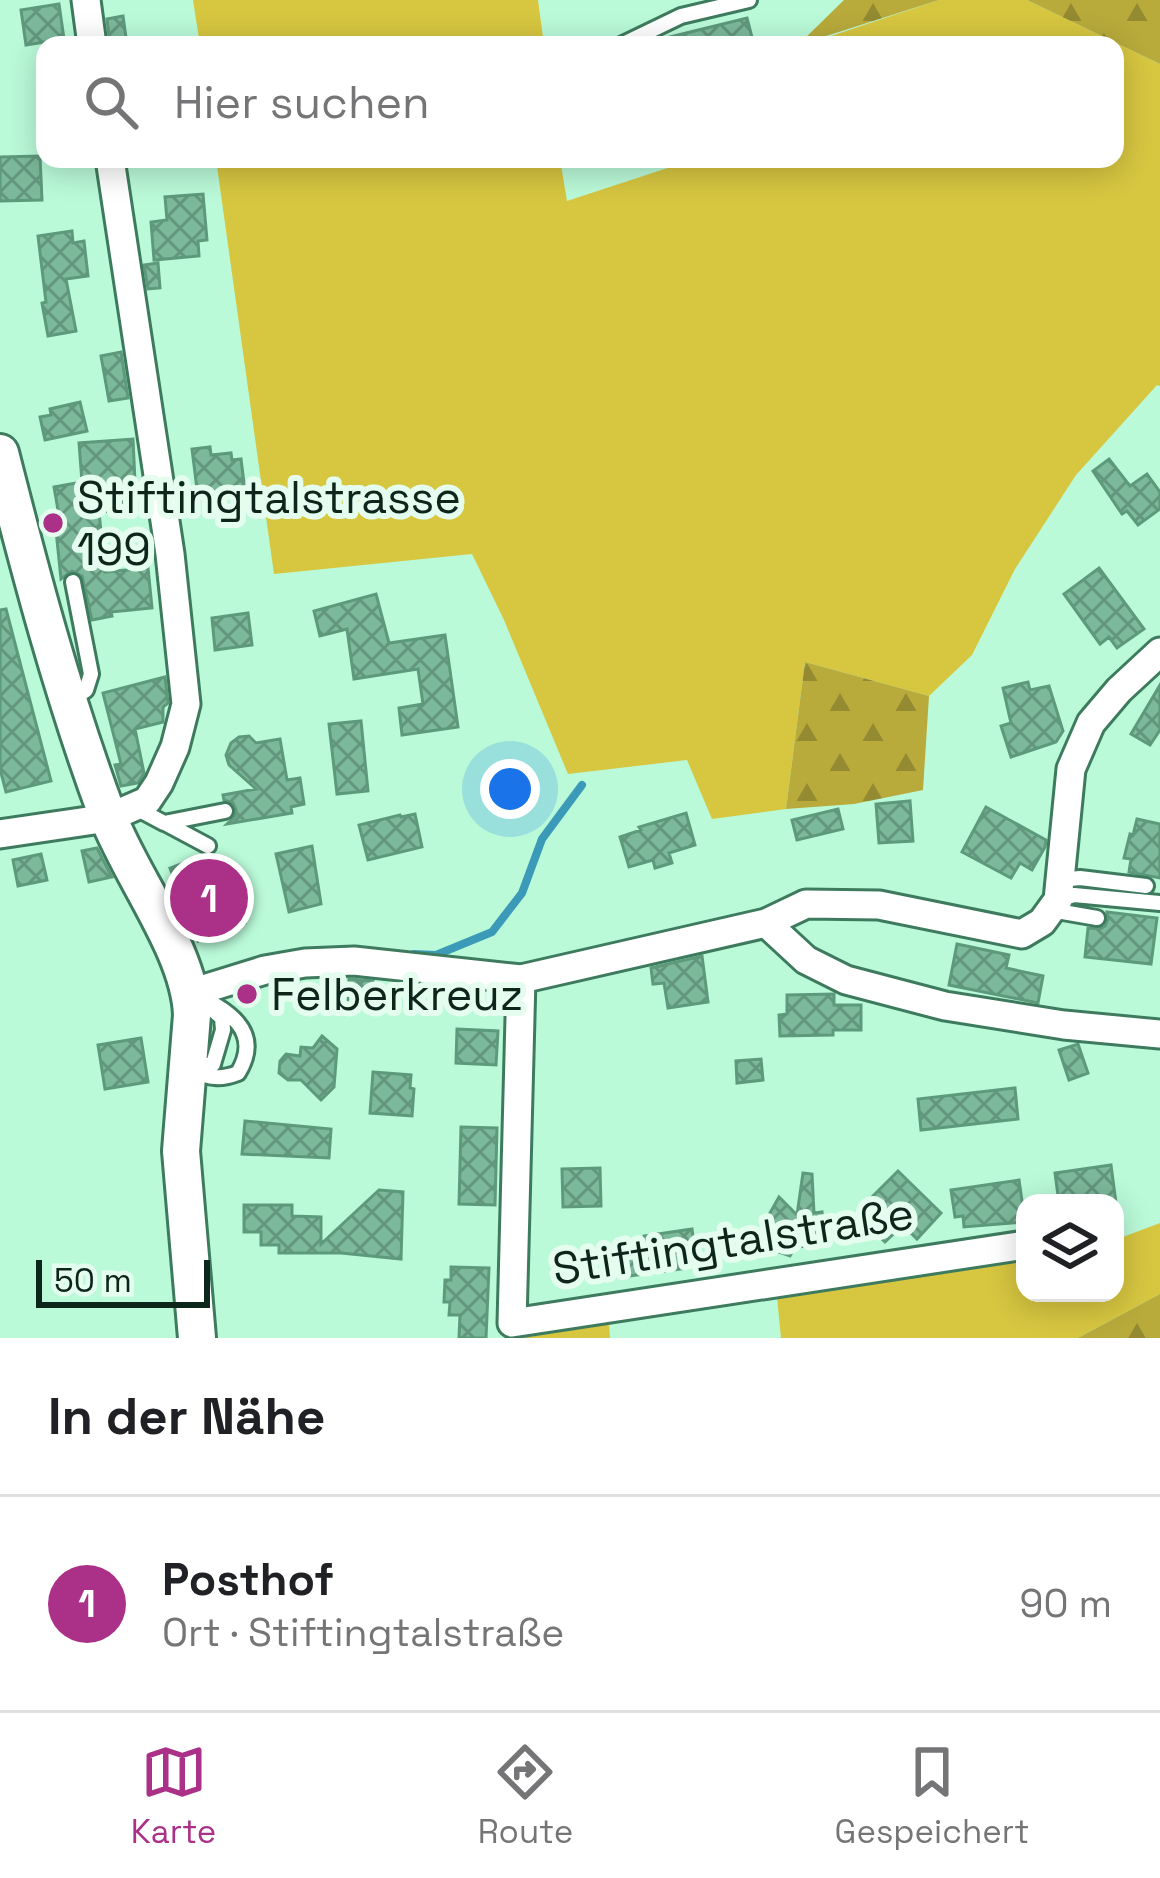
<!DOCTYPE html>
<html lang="de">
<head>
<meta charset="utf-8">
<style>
  body { margin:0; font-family:"Space Grotesk",sans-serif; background:#f6f6f6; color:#202124 }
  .controls { position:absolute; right:36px; bottom:36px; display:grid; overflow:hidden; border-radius:24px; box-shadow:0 6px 30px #0003 }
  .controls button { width:108px; height:108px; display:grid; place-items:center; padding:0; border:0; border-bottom:3px solid #e0e0e0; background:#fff; color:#202124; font:60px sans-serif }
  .scale { position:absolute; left:36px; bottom:30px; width:174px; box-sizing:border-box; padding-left:12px; border:6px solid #0d261b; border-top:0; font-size:33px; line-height:42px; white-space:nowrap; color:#0d261b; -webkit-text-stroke:9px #e4fdef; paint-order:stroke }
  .you { position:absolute; left:510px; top:789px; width:42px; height:42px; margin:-30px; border:9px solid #fff; border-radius:50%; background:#1a73e8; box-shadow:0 0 0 18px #1a73e833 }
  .badge { display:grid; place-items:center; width:78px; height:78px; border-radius:50%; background:#aa3187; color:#fff; font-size:39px; font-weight:700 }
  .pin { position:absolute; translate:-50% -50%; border:6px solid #fff; box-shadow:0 3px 12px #0006 }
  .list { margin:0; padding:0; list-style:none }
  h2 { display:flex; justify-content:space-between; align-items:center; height:156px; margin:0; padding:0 48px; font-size:51px }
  h2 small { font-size:39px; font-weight:400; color:#757577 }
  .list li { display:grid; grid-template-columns:78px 1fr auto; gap:36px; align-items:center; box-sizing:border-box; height:216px; padding:0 48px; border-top:3px solid #e0e0e0 }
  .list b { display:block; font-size:45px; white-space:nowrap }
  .list p { margin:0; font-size:39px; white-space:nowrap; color:#757577 }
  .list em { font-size:39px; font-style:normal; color:#757577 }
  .icon { flex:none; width:66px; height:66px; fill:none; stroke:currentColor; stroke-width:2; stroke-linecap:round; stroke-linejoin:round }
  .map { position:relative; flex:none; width:1160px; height:1338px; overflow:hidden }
  .search { position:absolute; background:#fff; box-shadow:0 6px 30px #0003; left:36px; right:36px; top:36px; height:132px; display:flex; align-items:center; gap:30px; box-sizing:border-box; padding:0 42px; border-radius:24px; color:#757577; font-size:45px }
  .sheet { height:372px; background:#fff }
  nav { display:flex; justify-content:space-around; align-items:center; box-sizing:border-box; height:168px; border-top:3px solid #e0e0e0; background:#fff; font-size:33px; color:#757577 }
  nav a { display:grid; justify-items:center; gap:6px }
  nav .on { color:#aa3187 }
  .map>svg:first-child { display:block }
  .grass { fill:#d7c640 }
  .forest { fill:url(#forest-firs) }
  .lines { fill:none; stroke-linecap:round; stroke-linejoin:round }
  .stream { stroke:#3b9ab7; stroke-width:8 }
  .building { fill:url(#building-cross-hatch); stroke:#5d9a7c; stroke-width:3 }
  .lane-casing { stroke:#3e7b5e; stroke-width:20 }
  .street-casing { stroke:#3e7b5e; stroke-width:33 }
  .secondary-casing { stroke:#3e7b5e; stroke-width:42 }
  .lane { stroke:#fff; stroke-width:14 }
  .street { stroke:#fff; stroke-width:27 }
  .secondary { stroke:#fff; stroke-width:36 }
  .poi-dot { fill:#aa3187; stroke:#e4fdef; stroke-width:4.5 }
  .labels { text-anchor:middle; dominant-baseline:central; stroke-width:12; stroke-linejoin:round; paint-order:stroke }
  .poi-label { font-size:45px; fill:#0d261b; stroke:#e4fdef; text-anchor:start }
  .street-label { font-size:45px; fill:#0d261b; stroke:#e4fdef }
</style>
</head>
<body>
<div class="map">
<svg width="1160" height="1338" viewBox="0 0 1160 1338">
  <defs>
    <pattern id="forest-firs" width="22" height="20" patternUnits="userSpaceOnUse" patternTransform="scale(3)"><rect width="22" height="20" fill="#b8aa3b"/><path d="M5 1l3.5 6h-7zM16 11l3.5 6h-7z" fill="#948a31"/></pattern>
    <pattern id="building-cross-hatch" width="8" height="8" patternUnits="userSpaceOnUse" patternTransform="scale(3)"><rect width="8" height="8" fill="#7cb99a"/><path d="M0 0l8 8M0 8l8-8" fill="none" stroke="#64967d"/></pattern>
  </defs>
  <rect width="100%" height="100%" fill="#bafad9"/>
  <path class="grass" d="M193,0h345l6,45h-344z
    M939,0h88l133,64v322l-3,-1 -81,90 -61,94 -43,86 -43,41 -124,-34 -19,147 -74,10 -25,-59 -119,14 -64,-154 -32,-66 -198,20 -58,-415h344l7,42 128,-42h420v-114h-311z
    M1160,1223v71l-82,44h-297l-4,-41 248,-39v35h90v-53z
    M609,1324l1,14h-88z"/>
  <path class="forest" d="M844,0h95l-141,45z
    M1027,0h133v64z
    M805,662l124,34 -6,94 -69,14 -68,5z
    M1160,1294v44h-82z"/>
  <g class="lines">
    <path class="stream" d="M414,954l22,1 56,-23 30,-39 20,-54 40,-54"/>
  </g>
  <path class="building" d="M59,4l5,35 -38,6 -5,-35z
    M123,16l4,29h-17l-3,-26z
    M747,18l7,27h-87l-1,-7z
    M40,156l2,44 -42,1v-44z
    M203,194l4,46 -9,1 1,15 -45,4 -3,-38 16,-2 -2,-23z
    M72,231l1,12 11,-2 4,35 -22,3 10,52 -28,5 -6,-33 4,-1 -8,-66z
    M158,263l2,25 -12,1 -4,-24z
    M121,352l7,46 -19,3 -8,-45z
    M80,402l7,29 -42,9 -5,-23 11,-2 -1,-6z
    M133,439l2,43h6l2,27 -44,3 6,60 43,-4 4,40 -41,4 1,4 -20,4 -10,-44 -10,-5 -11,8 -7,-68 4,-1 -4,-23 28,-5 -3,-39z
    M210,447l1,8 20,-2 1,7 9,-1 4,32 -47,6 -6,-48z
    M1109,459l21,27 17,-12 13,18v17l-22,16 -11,-14 -5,3 -29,-43z
    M1099,568l45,61 -27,19 -8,-11 -9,7 -36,-50z
    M376,594l13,49 56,-8 13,92 -56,8 -3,-27 24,-4 -5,-35 -64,10 -7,-50 -27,7 -6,-25z
    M6,609l45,172 -45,11 -6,-23v-159z
    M248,613l4,32 -37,5 -3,-32z
    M165,677l3,26 -5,4v15l-28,7 9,44 -6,10 -17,3 -6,-21 6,-1 -18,-71z
    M1028,682l2,8 19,-4 14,45 -7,11 -45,15 -10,-31 10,-3 -8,-35z
    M1160,685v45l-10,15 -19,-11z
    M361,721l7,70 -31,3 -8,-70z
    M249,736l7,7 24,-4 7,41 13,-2 4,26 -13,3 1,6 -65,11 8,-8 1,-6 -3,-7 -9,-3 -1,-5 33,-6 -27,-24 -3,-10 5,-12 8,-6z
    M910,801l3,40 -34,2 -3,-39z
    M986,807l60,33 -1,7 -13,23 -12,-7 -9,15 -49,-26z
    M838,809l5,20 -46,11 -5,-20z
    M686,813l9,32 -26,8 3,10 -17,5 -2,-8 -24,7 -9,-30 21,-7 -2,-3z
    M415,814l7,33 -54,13 -9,-35 41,-10 1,2z
    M1137,819l23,5v54l-31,-6 2,-13 -7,-1 6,-24 3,1z
    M312,846l9,58 -32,8 -13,-58z
    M97,848l15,29 -23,5 -7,-31z
    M41,854l6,26 -29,6 -5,-26z
    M202,856l4,1 13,33 12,-4 14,37 -47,18 -28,-73z
    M1107,912l50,6 -6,46 -66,-7 3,-29 12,1 5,-3 3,-7z
    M957,944l52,11 -3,13 37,8 -5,27 -89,-18z
    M702,956l6,46 -40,6 -4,-25 -11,1 -2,-16z
    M349,979l24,2 -1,28 -24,-2z
    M834,994v11h27v25h-28v5l-53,1 -1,-21 8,-1v-19z
    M457,1029l41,2 -2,34 -40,-2z
    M322,1036l15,13 -3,38 -13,13 -20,-20h-13l-9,-7 1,-12 6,-7 14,2 1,-9 12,1z
    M141,1038l7,44 -43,7 -7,-44z
    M1078,1044l10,29 -19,7 -10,-30z
    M761,1059l2,21 -26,3 -1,-22z
    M373,1072l38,3 -1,13 4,1 -2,27 -42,-3z
    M1015,1088l3,31 -97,11 -3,-31z
    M245,1121l86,8 -2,29 -87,-4z
    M461,1127l36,1 -2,77 -36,-1z
    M1111,1165l5,38h-57l-4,-30z
    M600,1168l1,38 -38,1 -1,-38z
    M898,1171l43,42 -24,26 -14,-14 -18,17 -21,-20 15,-16 -8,-8z
    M803,1173l9,1 2,39 8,-1 2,33 -29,2 -5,9 -37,-13 26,-46 18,18z
    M1019,1180l6,42 -61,5 -1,-11 -8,1 -4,-27z
    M379,1190l24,2 -2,67 -60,-6h-62v-8h-18v-13h-17v-27h48v11l29,1v27z
    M692,1229l4,30 -9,2 1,7 -59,8 -4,-26 20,-3 -1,-11z
    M451,1267l38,1 -3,70h-27l1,-23h-11l1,-13h-6l1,-22h6z"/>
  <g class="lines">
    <defs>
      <path id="lane" d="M621,45l60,-29 68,-16
        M72,699l14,-9 5,-16 -18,-92
        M134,807l30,16 61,-12
        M165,823l43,23
        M1061,880l19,-2 66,8
        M1058,900l16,-5 86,8
        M1051,910l46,8
        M192,993c34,16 72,37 46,80 -18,7 -28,5 -46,-3
        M193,1067l20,-3 10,-34 -1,-12 -9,-8"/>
      <path id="street" d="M86,0l6,45
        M0,834l108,-16 39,-17 12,-18 16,-36 11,-43 -16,-150 -60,-395
        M766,923l40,37 40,20 99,26 119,19 96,9
        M521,979l-9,344 513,-78
        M191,993l74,-23 40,-7 49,-2 167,18 245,-56 40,-19 73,1 143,29 20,-12 16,-22 13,-131 20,-46 28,-33 41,-38"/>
      <path id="secondary" d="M0,453c31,122 63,243 107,361 23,62 83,137 85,201l-11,136 16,187"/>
    </defs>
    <use href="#lane" class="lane-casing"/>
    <use href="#street" class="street-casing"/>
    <use href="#secondary" class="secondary-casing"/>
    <use href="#lane" class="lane"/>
    <use href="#street" class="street"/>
    <use href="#secondary" class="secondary"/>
  </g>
  <g class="poi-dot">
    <circle cx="53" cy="523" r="12"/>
    <circle cx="247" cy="994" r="12"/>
  </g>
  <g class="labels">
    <g class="poi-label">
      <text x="77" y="497">Stiftingtalstrasse<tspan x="77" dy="52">199</tspan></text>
      <text x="271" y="994">Felberkreuz</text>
    </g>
    <g class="street-label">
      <text transform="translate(733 1241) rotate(-9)">Stiftingtalstraße</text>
    </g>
  </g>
</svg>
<div class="controls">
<button><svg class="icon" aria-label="layers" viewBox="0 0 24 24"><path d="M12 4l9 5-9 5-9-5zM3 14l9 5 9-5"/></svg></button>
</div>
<div class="scale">50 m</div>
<div class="you"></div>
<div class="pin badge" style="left:209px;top:898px">1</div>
<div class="search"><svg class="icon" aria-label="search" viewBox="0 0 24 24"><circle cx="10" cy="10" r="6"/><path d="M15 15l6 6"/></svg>Hier suchen</div>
</div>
<section class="sheet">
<h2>In der Nähe<small></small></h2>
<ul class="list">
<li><span class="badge">1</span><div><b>Posthof</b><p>Ort · Stiftingtalstraße</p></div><em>90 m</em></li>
</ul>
</section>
<nav>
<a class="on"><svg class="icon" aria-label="map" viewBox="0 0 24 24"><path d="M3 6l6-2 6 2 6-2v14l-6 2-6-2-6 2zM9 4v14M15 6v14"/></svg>Karte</a>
<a><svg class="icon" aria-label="directions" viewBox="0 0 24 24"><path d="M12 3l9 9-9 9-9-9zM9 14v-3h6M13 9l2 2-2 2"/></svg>Route</a>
<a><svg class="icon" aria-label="saved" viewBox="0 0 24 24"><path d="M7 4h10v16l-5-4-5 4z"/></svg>Gespeichert</a>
</nav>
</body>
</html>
